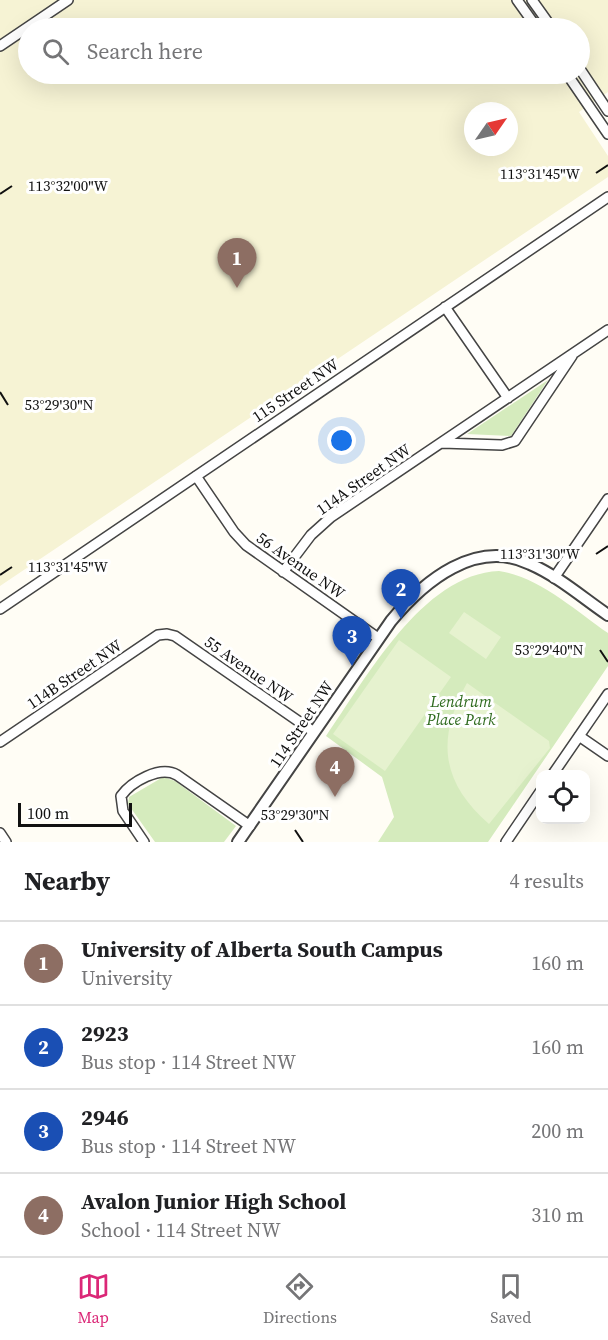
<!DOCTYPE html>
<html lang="en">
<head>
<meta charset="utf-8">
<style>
  body { margin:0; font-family:"Source Serif 4",serif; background:#f6f6f6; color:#202124 }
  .controls { position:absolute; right:18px; bottom:18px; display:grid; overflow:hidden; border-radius:12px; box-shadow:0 6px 24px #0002 }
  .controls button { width:54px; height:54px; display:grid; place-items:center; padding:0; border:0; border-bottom:2px solid #e0e0e0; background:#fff; color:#202124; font:30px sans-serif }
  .compass { position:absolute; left:464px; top:102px; width:54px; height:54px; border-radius:50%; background:#fff; box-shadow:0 6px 24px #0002; rotate:56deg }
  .scale { position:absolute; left:18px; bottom:15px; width:114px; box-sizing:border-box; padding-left:6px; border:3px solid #111; border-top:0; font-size:16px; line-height:21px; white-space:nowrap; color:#111; -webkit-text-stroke:4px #fff; paint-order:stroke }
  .you { position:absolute; left:342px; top:441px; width:21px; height:21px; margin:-15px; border:4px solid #fff; border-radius:50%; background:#1a73e8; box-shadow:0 0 0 9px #1a73e833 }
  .badge { display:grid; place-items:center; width:39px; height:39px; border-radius:50%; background:#db2777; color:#fff; font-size:20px; font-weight:700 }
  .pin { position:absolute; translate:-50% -50px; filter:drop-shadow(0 2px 3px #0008) }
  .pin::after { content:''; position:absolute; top:32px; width:21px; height:18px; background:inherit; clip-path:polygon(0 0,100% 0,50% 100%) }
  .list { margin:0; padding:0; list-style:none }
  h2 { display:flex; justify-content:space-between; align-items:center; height:78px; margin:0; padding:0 24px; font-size:26px }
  h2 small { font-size:20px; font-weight:400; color:#757577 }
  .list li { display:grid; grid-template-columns:39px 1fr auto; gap:18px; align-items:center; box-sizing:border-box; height:84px; padding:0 24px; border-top:2px solid #e0e0e0 }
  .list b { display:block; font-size:22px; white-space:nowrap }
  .list p { margin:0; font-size:20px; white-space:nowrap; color:#757577 }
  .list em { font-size:20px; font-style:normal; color:#757577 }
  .icon { flex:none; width:33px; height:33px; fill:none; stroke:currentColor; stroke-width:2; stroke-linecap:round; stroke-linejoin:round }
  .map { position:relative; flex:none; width:608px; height:842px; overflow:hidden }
  .search { position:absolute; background:#fff; box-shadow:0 6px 24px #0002; left:18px; right:18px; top:18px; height:66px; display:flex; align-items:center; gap:15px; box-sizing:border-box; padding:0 21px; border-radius:33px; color:#757577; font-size:22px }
  .sheet { height:414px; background:#fff }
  nav { display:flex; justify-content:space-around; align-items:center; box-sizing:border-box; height:84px; border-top:2px solid #e0e0e0; background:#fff; font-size:16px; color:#757577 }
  nav a { display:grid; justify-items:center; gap:3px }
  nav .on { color:#db2777 }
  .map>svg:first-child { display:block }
  .farmland { fill:#f6f3d4; fill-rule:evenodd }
  .green { fill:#d5ebbd }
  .pitch { fill:#e6f2cf }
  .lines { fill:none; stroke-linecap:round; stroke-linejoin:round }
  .minor-casing { stroke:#444; stroke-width:12 }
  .tertiary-casing { stroke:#444; stroke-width:14 }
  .minor { stroke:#fff; stroke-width:9 }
  .tertiary { stroke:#fff; stroke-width:10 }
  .ticks { fill:none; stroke:#111; stroke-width:2 }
  .labels { text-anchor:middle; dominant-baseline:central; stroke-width:6; stroke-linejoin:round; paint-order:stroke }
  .street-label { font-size:16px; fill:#111; stroke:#fff }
  .park-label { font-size:16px; font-style:italic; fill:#2f6b1f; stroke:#fff }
  .ticks-label { font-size:15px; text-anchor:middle; fill:#111; stroke:#fff; stroke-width:6; stroke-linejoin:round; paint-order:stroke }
</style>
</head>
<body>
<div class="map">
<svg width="608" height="842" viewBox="0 0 608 842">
  <rect width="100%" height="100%" fill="#fffdf5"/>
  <path class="farmland" d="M0,0h608v92l-29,20 29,44v21l-608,409zM28,28h552v46h-552zM473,111h36v36h-36z"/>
  <path class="green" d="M548,380l-37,56 -44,-2z
    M499,571c39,5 77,40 109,62v33l-120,176h-110l16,-25 -12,-40 -56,-41c40,-57 96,-162 173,-165z
    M163,777l12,4 61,45 -12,16h-69l-27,-38 1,-7z"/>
  <path class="pitch" d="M464,612l37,25 -15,22 -37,-26z
    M399,640l52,37 -66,94 -52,-37z
    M467,683l82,58 1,7 -61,76c-48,-42 -53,-85 -22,-141z"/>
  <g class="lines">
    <defs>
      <path id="minor" d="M517,0l20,28
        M532,0l20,28
        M0,46l68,-46
        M580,69l28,42
        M567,74l41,60
        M445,307l63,91
        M442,443l60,2 13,-4 57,-85
        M196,476l38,56 12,13 132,93
        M283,572l28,-37 20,-18 277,-187
        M554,578l54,-79
        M0,609l608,-412
        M579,736l29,20
        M0,742l158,-107 9,-1 8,2 139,96
        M553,774l55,-80
        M0,833l6,9
        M144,842l-21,-31 -2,-15c10,-14 39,-31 56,-21l73,51
        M506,842l34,-50"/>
      <path id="tertiary" d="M238,842l153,-221c33,-40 85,-83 139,-57 28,12 53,34 78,51"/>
    </defs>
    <use href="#minor" class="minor-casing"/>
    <use href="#tertiary" class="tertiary-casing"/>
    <use href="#minor" class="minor"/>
    <use href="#tertiary" class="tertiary"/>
  </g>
  <path class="ticks" d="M596,173l12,-8M0,194l12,-8M0,392l8,13M596,554l12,-8M0,575l12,-8M600,650l8,12M295,830l8,12"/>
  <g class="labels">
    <g class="street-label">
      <text transform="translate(295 390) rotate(-34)">115 Street NW</text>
      <text transform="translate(363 479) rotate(-35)">114A Street NW</text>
      <text transform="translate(301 565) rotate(35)">56 Avenue NW</text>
      <text transform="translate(249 669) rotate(35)">55 Avenue NW</text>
      <text transform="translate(74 674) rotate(-34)">114B Street NW</text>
      <text transform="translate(301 724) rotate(-56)">114 Street NW</text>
    </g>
    <g class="park-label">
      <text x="461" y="701">Lendrum<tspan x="461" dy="18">Place Park</tspan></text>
    </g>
  </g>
  <g class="ticks-label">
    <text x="540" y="179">113°31'45"W</text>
    <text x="68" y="191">113°32'00"W</text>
    <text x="59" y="410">53°29'30"N</text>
    <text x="540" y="559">113°31'30"W</text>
    <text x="68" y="572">113°31'45"W</text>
    <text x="549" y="655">53°29'40"N</text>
    <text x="295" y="820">53°29'30"N</text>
  </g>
</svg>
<div class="controls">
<button><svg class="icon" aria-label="locate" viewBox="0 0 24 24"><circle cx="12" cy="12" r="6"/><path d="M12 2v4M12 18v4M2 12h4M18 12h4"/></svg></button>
</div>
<svg class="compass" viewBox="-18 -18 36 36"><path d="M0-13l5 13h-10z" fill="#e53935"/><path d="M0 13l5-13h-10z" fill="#757577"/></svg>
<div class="scale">100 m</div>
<div class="you"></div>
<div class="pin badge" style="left:237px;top:288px;background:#8d6e63">1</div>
<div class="pin badge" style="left:401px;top:619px;background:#1a4fb4">2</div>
<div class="pin badge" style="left:352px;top:666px;background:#1a4fb4">3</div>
<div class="pin badge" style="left:335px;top:797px;background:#8d6e63">4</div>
<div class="search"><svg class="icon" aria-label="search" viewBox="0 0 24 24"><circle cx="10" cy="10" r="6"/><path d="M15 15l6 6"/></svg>Search here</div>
</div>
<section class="sheet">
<h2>Nearby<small>4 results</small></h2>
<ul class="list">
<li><span class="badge" style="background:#8d6e63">1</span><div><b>University of Alberta South Campus</b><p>University</p></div><em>160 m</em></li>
<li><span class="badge" style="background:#1a4fb4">2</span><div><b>2923</b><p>Bus stop · 114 Street NW</p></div><em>160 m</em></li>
<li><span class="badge" style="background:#1a4fb4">3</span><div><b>2946</b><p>Bus stop · 114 Street NW</p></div><em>200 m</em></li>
<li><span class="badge" style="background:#8d6e63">4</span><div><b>Avalon Junior High School</b><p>School · 114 Street NW</p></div><em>310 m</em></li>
</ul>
</section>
<nav>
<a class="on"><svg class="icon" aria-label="map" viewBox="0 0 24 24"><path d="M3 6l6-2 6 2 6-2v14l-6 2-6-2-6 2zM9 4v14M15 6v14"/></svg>Map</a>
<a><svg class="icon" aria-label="directions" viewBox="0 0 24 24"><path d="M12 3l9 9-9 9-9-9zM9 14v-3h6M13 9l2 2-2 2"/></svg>Directions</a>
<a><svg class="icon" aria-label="saved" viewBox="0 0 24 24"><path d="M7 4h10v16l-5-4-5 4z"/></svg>Saved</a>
</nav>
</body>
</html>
